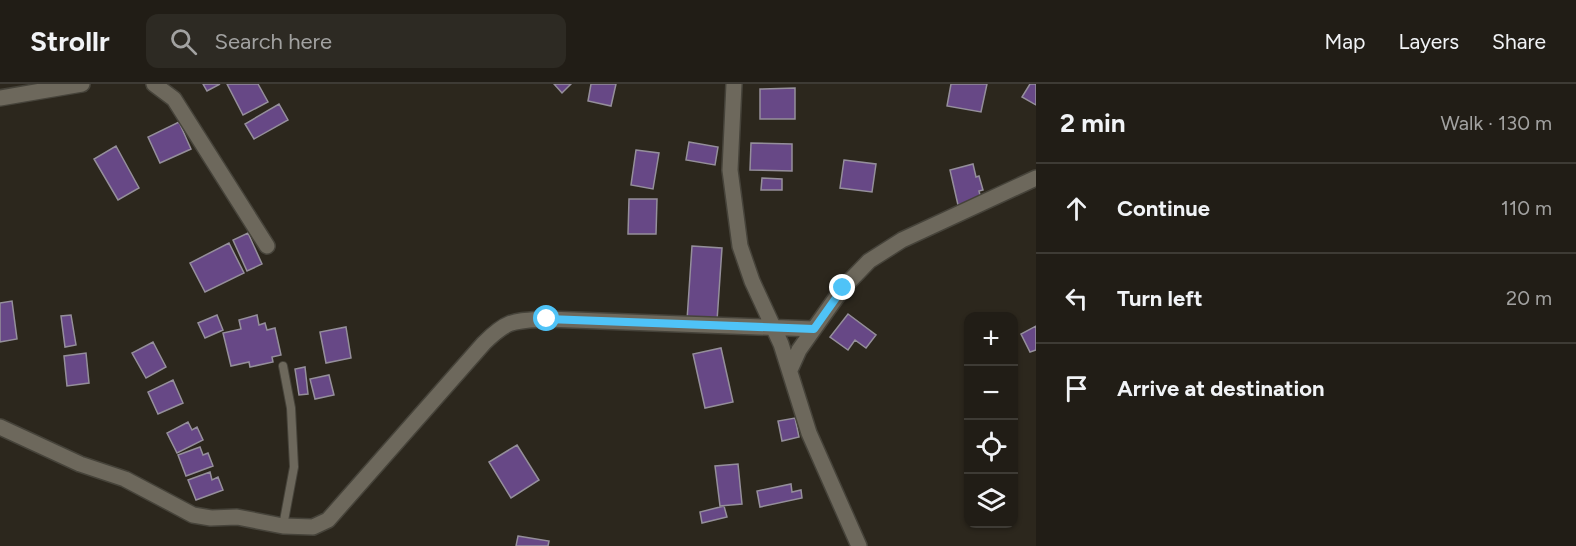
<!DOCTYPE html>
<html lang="en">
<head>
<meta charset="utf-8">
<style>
  body { margin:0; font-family:Figtree,sans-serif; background:#2d2a23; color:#f1f3f6 }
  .controls { position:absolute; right:18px; bottom:18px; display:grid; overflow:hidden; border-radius:12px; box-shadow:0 2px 4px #0004 }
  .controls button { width:54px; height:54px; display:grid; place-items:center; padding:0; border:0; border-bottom:2px solid #3e3b35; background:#211d16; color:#f1f3f6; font:30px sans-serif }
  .stop { position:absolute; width:18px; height:18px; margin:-14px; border:4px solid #4fc3f7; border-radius:50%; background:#fff }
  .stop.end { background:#4fc3f7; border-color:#fff; box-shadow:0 2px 6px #0008 }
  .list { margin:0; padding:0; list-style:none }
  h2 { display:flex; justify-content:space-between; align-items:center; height:78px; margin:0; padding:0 24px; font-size:26px }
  h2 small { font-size:20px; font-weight:400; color:#a2a2a1 }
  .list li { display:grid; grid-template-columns:39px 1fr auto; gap:18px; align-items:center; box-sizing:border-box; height:90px; padding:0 24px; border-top:2px solid #3e3b35 }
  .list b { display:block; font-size:22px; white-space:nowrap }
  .list em { font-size:20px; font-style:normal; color:#a2a2a1 }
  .icon { flex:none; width:33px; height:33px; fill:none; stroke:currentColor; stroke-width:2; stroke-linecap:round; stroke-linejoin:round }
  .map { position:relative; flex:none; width:1036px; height:462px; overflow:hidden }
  header { display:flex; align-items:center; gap:36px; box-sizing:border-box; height:84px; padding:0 30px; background:#211d16; border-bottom:2px solid #3e3b35 }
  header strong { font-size:28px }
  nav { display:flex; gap:33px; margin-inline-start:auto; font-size:21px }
  .search { width:420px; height:54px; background:#2d2a23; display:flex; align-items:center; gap:15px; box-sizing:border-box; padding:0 21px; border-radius:12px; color:#a2a2a1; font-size:22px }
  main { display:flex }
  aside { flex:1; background:#211d16 }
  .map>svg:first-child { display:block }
  .building { fill:#674886; stroke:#958f9b; stroke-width:1.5 }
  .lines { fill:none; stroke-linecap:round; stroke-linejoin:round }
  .service-casing { stroke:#46433a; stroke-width:10 }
  .minor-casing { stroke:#46433a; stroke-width:18 }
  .service { stroke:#6d685c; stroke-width:8 }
  .minor { stroke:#6d685c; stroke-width:15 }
  .route { stroke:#4fc3f7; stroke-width:8 }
</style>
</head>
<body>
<header>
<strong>Strollr</strong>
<div class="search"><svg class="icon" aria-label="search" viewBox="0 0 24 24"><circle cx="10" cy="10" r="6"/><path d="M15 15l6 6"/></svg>Search here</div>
<nav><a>Map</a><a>Layers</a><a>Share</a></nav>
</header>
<main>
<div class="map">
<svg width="1036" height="462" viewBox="0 0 1036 462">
  <rect width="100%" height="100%" fill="#2c271d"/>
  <path class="building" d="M203,0h17l-13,7z
    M227,0h31l10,18 -25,13z
    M554,0h17l-9,9z
    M591,0h25l-5,22 -23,-5z
    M951,0h36l-6,28 -34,-6z
    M1030,0h6v21l-14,-8z
    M795,4v31h-35v-30z
    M279,20l9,16 -34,19 -9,-15z
    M179,38l12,27 -31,14 -12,-26z
    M689,58l29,5 -3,18 -29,-5z
    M751,59l41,1v27l-42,-1z
    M116,62l23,42 -21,12 -24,-41z
    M636,66l23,3 -6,36 -22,-4z
    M844,76l32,4 -4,28 -32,-4z
    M973,80l3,13 3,-1 4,14 -4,1 2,8 -23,6 -8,-35z
    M762,94l20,1v11h-21z
    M629,115h28l-1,35h-28z
    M248,149l14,31 -15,7 -14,-31z
    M229,159l15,30 -39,19 -15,-29z
    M692,162l30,2 -5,73 -30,-1z
    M12,217l5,38 -17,3v-39z
    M848,230l28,21 -10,13 -11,-8 -7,10 -18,-13z
    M71,231l5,30 -11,2 -4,-31z
    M217,231l6,15 -18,8 -7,-15z
    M257,231l2,10 6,-2 2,7 8,-2 6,27 -9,2 1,5 -23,5 -1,-5 -18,4 -8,-33 18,-4 -2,-9z
    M1036,242v24l-6,2 -9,-18z
    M346,243l5,31 -25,5 -6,-31z
    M153,258l13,25 -20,11 -14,-25z
    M721,264l12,54 -28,6 -12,-54z
    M86,269l3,30 -22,3 -3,-30z
    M305,283l3,27 -9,1 -4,-26z
    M329,291l5,20 -19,4 -5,-20z
    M173,296l10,23 -25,11 -10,-22z
    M795,334l4,19 -17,4 -4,-20z
    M188,338l4,8 5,-3 6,13 -26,13 -10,-20z
    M517,361l22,35 -28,18 -22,-36z
    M200,363l3,8 5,-2 5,13 -27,10 -8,-21z
    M738,380l4,40 -22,2 -5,-40z
    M210,388l2,8 6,-3 5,13 -27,10 -8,-20z
    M791,400l1,8 9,-2 1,8 -42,9 -3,-16z
    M724,422l3,11 -25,6 -2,-11z
    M518,452l31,5 -1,5h-32z"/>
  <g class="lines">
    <defs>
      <path id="service" d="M283,282l8,42 3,59 -11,59"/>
      <path id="minor" d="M154,0l20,15 93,147
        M734,0l-4,86 10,76 12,35 29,63 28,89 50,113
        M0,14l82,-14
        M790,286l9,-20 44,-62 26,-27 33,-21 134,-62
        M0,343l80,37 45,15 68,36 18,3 26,-1 46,9 30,1 15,-7 156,-177c24,-24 30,-22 63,-24l267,10"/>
    </defs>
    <use href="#service" class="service-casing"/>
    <use href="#minor" class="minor-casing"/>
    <use href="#service" class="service"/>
    <use href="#minor" class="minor"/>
  </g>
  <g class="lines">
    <path class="route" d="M547,235l267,10 29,-41"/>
  </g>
</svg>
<div class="controls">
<button>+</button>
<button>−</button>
<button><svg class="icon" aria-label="locate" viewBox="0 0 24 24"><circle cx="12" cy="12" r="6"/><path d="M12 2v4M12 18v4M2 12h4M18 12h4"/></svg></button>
<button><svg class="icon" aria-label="layers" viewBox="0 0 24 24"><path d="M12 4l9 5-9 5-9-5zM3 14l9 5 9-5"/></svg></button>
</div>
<div class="stop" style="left:547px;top:235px"></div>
<div class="stop end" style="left:843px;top:204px"></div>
</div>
<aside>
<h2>2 min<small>Walk · 130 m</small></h2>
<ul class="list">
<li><svg class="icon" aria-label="ahead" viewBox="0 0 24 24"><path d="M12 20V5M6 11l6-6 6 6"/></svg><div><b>Continue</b></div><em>110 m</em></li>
<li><svg class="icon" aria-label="left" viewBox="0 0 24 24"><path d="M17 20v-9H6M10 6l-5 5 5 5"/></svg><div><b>Turn left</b></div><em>20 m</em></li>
<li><svg class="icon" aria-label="arrive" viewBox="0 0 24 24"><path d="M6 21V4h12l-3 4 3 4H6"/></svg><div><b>Arrive at destination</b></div></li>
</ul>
</aside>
</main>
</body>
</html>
